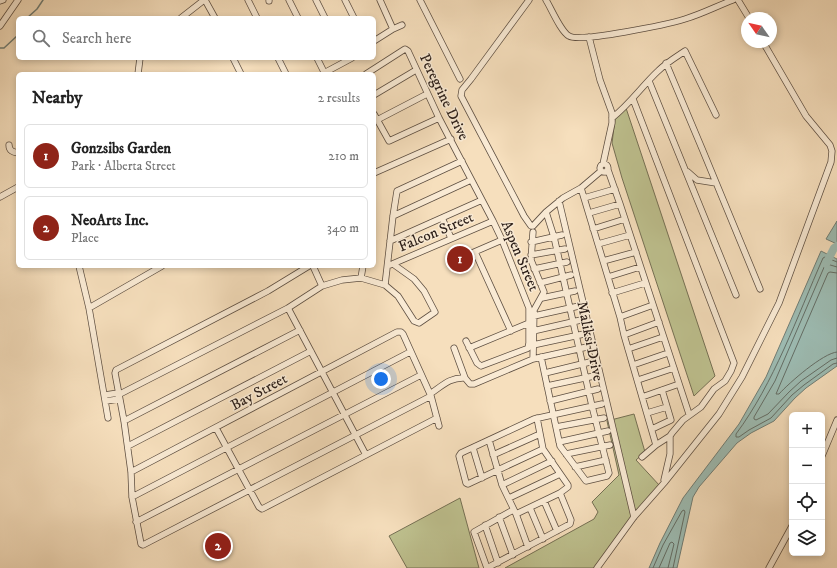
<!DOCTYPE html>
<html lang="en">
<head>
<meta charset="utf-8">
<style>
  body { margin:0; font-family:"IM FELL DW Pica",serif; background:#f6f6f6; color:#222 }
  .controls { position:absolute; right:12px; bottom:12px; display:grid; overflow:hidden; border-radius:6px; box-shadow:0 2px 6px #0003 }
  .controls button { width:36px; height:36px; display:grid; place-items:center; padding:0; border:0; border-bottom:1px solid #e0e0e0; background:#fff; color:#222; font:20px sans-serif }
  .compass { position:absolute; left:741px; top:12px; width:36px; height:36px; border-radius:50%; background:#fff; box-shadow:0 2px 6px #0003; rotate:304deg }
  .you { position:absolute; left:381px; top:379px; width:14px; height:14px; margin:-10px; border:3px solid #fff; border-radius:50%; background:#1a73e8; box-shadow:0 0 0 6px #1a73e833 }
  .badge { display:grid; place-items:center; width:26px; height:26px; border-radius:50%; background:#8f2418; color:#fff; font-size:13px; font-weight:700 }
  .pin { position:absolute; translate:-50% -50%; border:2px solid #fff; box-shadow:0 1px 4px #0006 }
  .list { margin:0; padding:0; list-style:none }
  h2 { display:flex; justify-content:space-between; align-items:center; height:52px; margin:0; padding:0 16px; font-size:17px }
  h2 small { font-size:13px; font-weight:400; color:#767676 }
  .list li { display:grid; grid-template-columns:26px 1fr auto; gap:12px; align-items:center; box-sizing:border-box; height:64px; margin:0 8px 8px; padding:0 8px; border:1px solid #e0e0e0; border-radius:6px }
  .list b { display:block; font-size:15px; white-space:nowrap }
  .list p { margin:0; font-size:13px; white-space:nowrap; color:#767676 }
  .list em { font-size:13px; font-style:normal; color:#767676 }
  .icon { flex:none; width:22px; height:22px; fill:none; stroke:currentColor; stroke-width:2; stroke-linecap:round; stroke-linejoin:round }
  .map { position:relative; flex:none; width:837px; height:568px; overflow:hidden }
  .search { position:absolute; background:#fff; box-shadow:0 2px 6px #0003; left:16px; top:16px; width:360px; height:44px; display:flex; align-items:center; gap:10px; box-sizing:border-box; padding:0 14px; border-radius:6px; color:#767676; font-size:15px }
  .panel { position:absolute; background:#fff; box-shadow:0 2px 6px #0003; left:16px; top:72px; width:360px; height:196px; border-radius:6px }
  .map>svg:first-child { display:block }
  .green { fill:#bec18f; stroke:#757054 }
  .water { fill:#9dbcb3; stroke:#707d75 }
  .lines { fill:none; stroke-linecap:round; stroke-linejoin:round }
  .shore { stroke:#646e66; stroke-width:1 }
  .stream { stroke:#707d75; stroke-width:1.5 }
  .river { stroke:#9dbcb3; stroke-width:8 }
  .minor-casing { stroke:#5e4f42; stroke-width:7 }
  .minor { stroke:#f9ead4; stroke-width:5.5 }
  .labels { text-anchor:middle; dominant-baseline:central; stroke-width:3; stroke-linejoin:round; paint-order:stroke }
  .street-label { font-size:15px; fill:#2c1f19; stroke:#f9ead4 }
</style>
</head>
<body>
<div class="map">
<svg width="837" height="568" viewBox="0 0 837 568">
  <rect width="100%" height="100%" fill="#f6dfbd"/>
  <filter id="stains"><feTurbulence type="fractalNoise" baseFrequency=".005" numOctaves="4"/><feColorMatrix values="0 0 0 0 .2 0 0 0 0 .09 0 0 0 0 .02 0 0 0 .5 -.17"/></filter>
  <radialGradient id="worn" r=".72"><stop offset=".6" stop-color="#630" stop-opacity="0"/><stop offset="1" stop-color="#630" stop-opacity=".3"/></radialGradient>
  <path class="green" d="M626,108l89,268 -21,20 -72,-218 -10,-35 3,-24z
    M634,414l11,38 -9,8 24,26 -65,82h-90l89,-49 4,-7 -6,-10 27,-27 -12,-54z
    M460,498l19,70h-72l-18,-32z"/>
  <path class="water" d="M837,221v23l-11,-5z
    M821,251l16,8v107l-31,22 -11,10 -21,23 -23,12 -14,10 -38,44 -6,10 -16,71h-28l11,-25 23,-45 56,-74 27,-47z"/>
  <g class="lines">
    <path class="shore" d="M837,262l-12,-5 -2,1c-26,59 -49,125 -87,176v3h3l10,-7 22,-12 21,-23 12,-10 29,-21 4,-1
      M837,267l-10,-3 -2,1 -50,116 -21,36v2l2,1 12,-6 21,-22 12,-11 30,-21 6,-2
      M837,273l-7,-1 -2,1 -52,121h3c10,-11 44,-41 58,-42
      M653,568l10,-23 19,-34 2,-1 1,2 -12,56
      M659,568l11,-25 2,-1 2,2 -6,24"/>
    <path class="stream" d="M27,18l10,-9 6,-9
      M0,48h4l14,-13"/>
    <path class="river" d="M826,264l8,-16 3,-2"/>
    <defs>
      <path id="minor" d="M205,0l10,18
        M248,0l9,18
        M269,0v1
        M289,0l9,18
        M316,0l9,18
        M345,0l9,18
        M420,0l40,79
        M529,0l-58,79 -9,11 -1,6 63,120 7,10h2l13,-14 17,-14 18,-10 20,-17
        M546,0c5,8 15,32 23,36 11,7 100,-12 116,-17 17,-5 32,-13 48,-19
        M738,0l11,18
        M0,1l3,-1
        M181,18l23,-18
        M0,26l18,-26
        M393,29l9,-4
        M589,37l11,43 12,33v10l-9,41
        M374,41l19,-12 -13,-29
        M233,58l8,16
        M278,58l8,16
        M317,58l8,16
        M666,63l37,88 57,138
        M324,73l28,-15
        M138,74l2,-16
        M366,74l39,-25 3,2 31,67 54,103 9,19 27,68v35l-1,5 -2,1 -45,17 -4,-3 -11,-22
        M649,81l87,214
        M374,95l42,-25
        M633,99l101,264 -3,8 -6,10 -11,8 -13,18 -18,13 -11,13 -2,3v18l-6,26
        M374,114l15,27 50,-23
        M612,118c18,-14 30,-32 46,-47 8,-8 18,-14 27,-20l31,64
        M377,120l50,-26
        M9,145c0,6 4,7 9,8
        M600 168a4 4 0 1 1 8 0a4 4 0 1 1-8 0Z
        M608,170l12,34 69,210
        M688,172l9,8 19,3
        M374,173l77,-34
        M581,188l39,129 4,18 32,110
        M0,197l18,-10
        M584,198l31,-9
        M559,201l75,316
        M589,213l31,-9
        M393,216l78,-36
        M442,218l9,20
        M593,229l32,-10
        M533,232l-2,28 13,32 -10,18 -1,49
        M390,241l92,-41
        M531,242l31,-7
        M598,244l32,-9
        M475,252l36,79
        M531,255l34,-6
        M465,256l37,-16
        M603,261l33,-9
        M390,265l103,-44
        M79,266l10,42 19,110
        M309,266l-41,25 -152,79 -1,3 9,48 7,51 1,25 9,47 2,1 288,-149
        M313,266l9,20
        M534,269l33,-7
        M608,277l32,-10
        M361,278l2,-12
        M540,283l31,-8
        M385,285l8,-69 4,-25 65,-30
        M612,293l33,-10
        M542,298l33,-7
        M89,308l73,-42
        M288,308l78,147
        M534,316l45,-10
        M620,317l33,-12
        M533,331l48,-11
        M624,335l35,-13
        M533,345l51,-11
        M454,348l11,30
        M469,348l60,-25
        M628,349l35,-12
        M541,357l19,89 26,35 21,-5 2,-3 -17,-67 -38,-169 -8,-25
        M633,365l35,-12
        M545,373l45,-11
        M638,380l36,-12
        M547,386l47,-10
        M430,394c12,-8 20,-17 35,-16l5,6h4l59,-25 54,-12
        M105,395l13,-2
        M118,395l170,-87 34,-22 20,-6 19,-2 24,7 13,11 16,25 5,2 16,-11 -11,-21 -10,-12 -21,-15
        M642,397l37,-13
        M106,401l13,-2
        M550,401l48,-12
        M647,413l20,-6
        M124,421l176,-91
        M556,427l48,-9
        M216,428l43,79 3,2 175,-91
        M652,429l19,-9 -9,-30
        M489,440l13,45 14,29 12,33
        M559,442l49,-11
        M128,446l183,-95
        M473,448l9,30
        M543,449l-75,35 -2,-1 -7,-27 2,-3 73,-34 68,-15
        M566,454l44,-9
        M493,455l47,-21
        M822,456l15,-36
        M642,457l14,-12 14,-9
        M575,467l31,-7
        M131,472l266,-140h4l2,2 28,62 8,30
        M502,485l50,-24
        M132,497l278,-145
        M509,498l51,-24
        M544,501l13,30
        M530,508l13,31
        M516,514l44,-21 8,-6v-2l-25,-36 -6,-31
        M499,517l14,38
        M136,522l285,-147
        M485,525l13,38
        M487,568l83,-44 1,-4 -11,-27
        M487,568l-13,-36 39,-22
        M597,568l37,-51 30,-34 55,-69 23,-37 37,-74 52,-141 1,-11 -2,-6 -24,-29 -43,-74
        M769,568l23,-42"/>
    </defs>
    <use href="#minor" class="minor-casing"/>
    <use href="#minor" class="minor"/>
  </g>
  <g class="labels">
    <g class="street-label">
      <text transform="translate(444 97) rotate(64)">Peregrine Drive</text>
      <text transform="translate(436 232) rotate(-23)">Falcon Street</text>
      <text transform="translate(520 256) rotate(67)">Aspen Street</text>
      <text transform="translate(590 341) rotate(78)">Maliksi Drive</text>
      <text transform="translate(259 392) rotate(-28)">Bay Street</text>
    </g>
  </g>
  <rect width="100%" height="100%" filter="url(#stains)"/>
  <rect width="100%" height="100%" fill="url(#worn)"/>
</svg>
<div class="controls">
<button>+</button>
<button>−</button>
<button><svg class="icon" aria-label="locate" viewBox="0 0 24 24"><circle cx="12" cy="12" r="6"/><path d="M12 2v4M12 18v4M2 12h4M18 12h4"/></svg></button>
<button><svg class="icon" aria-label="layers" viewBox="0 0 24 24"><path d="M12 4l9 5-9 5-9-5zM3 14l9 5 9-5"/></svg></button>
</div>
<svg class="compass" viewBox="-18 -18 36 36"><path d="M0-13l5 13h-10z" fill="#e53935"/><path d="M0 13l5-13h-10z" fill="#767676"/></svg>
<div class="you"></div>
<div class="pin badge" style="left:460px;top:259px">1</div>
<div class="pin badge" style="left:218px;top:546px">2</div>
<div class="search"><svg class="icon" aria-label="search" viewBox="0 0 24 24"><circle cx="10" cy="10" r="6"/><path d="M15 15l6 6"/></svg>Search here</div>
<section class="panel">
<h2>Nearby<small>2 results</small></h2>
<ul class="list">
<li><span class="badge">1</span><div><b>Gonzsibs Garden</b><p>Park · Alberta Street</p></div><em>210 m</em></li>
<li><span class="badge">2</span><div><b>NeoArts Inc.</b><p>Place</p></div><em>340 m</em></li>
</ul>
</section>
</div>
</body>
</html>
